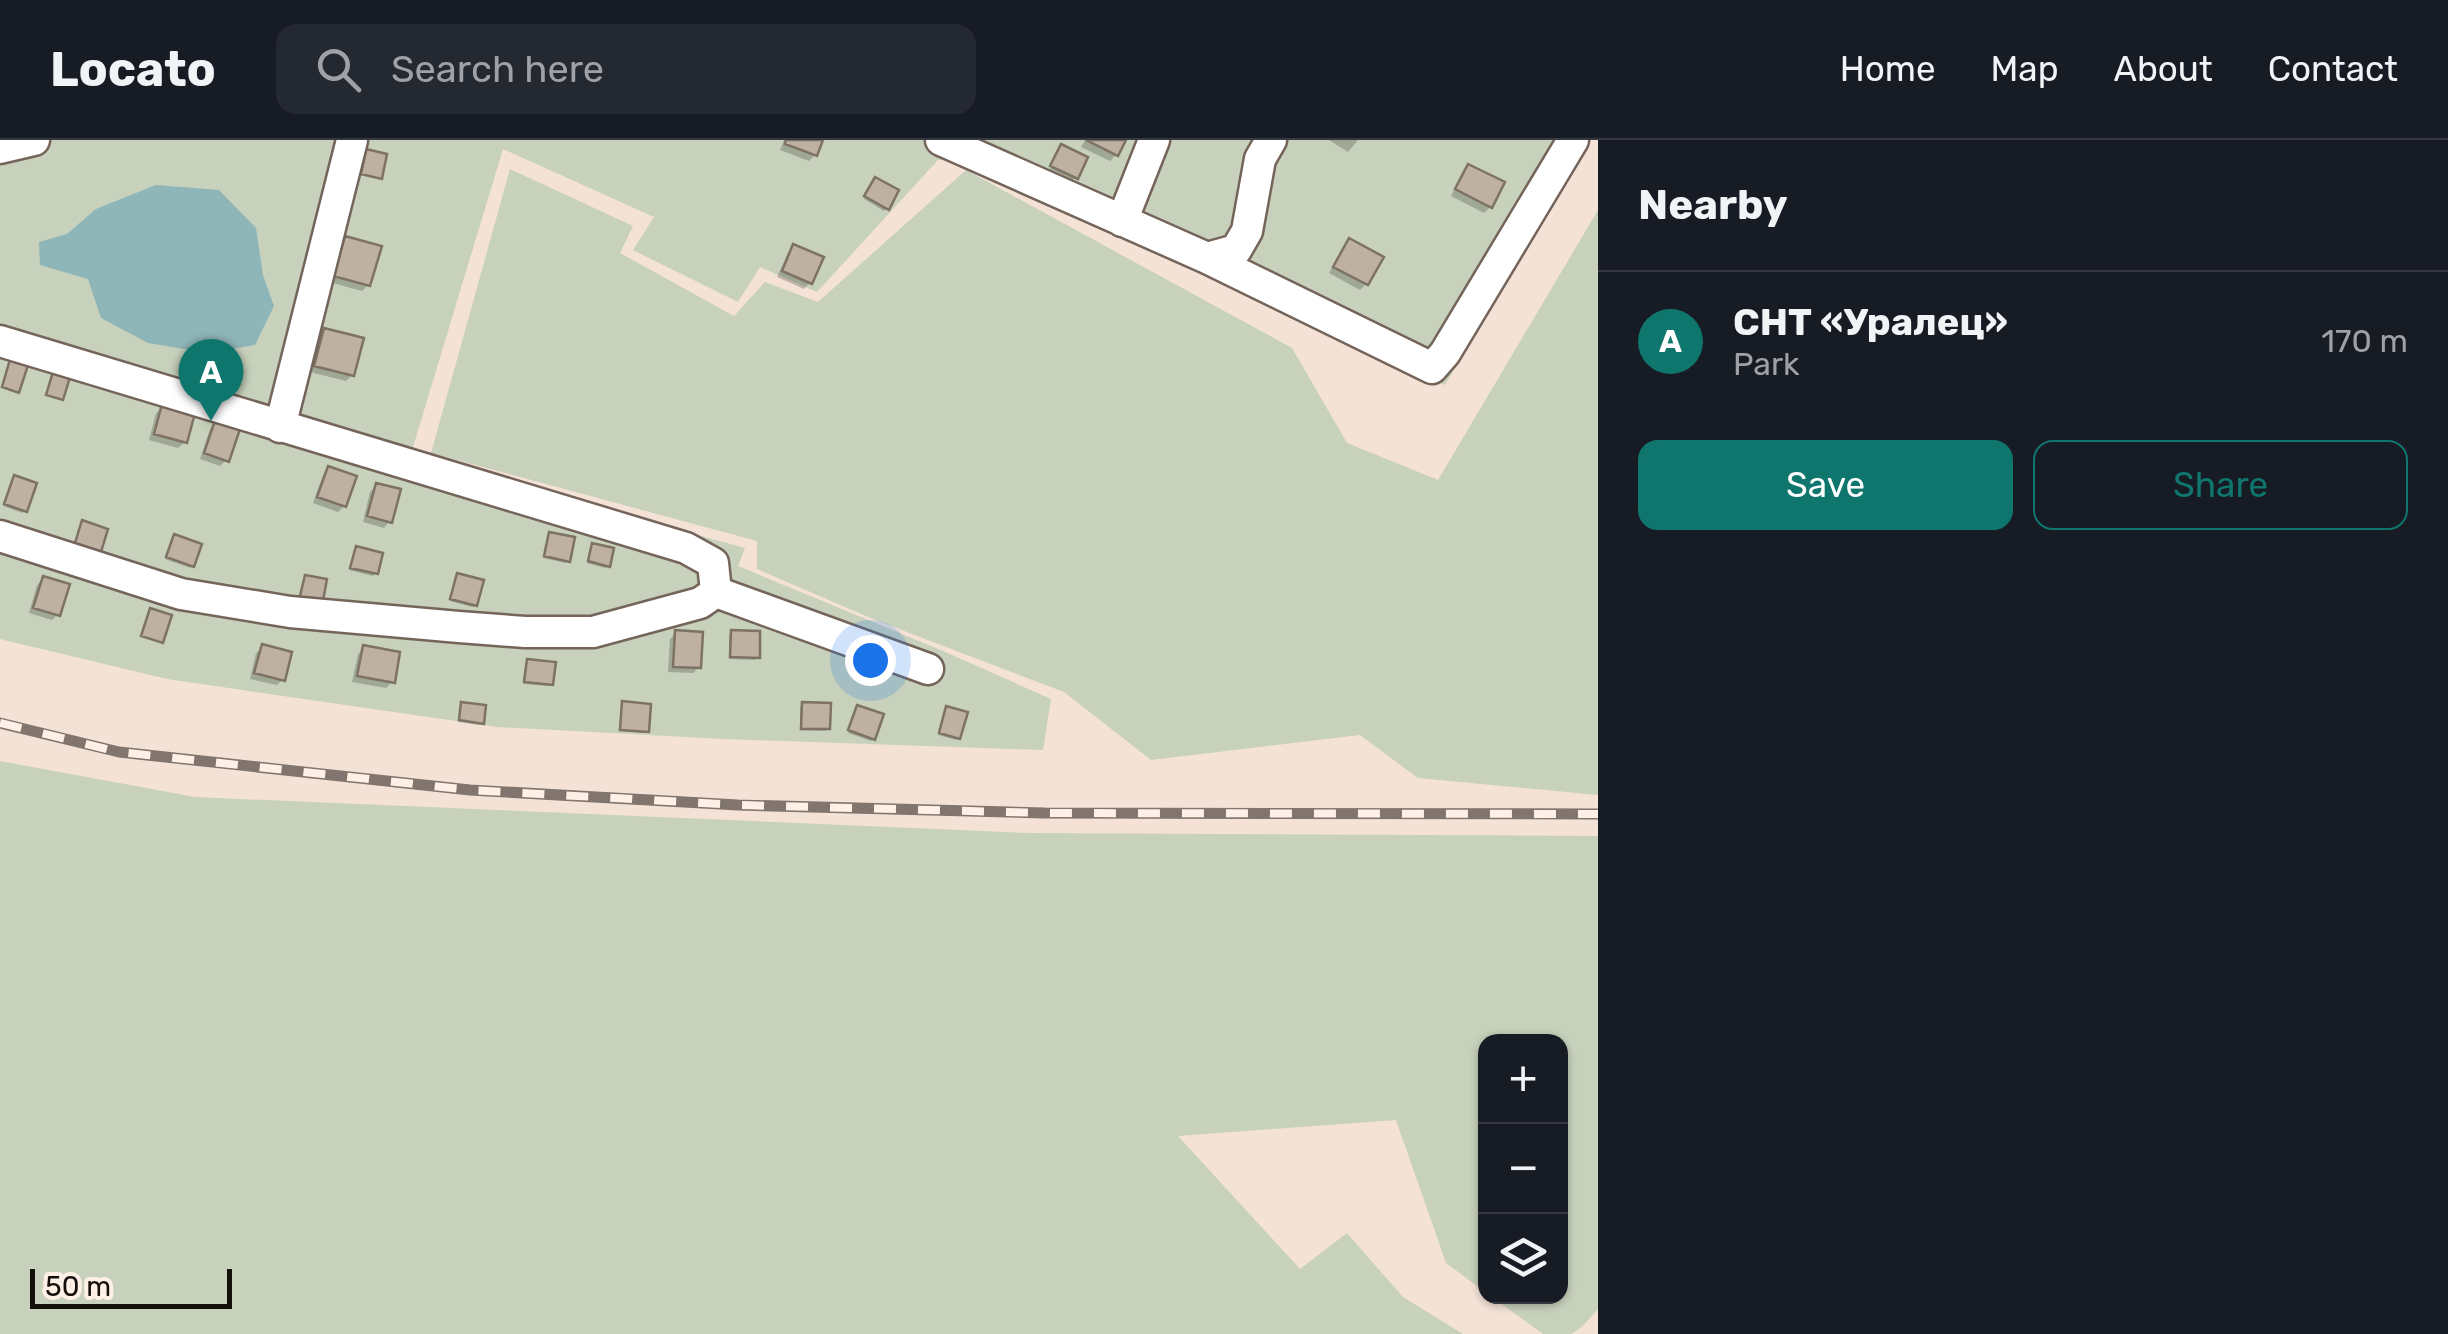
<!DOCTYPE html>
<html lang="en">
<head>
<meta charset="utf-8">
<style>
  body { margin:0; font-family:Rubik,sans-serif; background:#242831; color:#f1f3f6 }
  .controls { position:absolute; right:30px; bottom:30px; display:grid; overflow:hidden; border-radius:20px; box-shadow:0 2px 8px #0004 }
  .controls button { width:90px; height:90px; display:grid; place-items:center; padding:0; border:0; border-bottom:2px solid #363941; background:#171b24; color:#f1f3f6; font:50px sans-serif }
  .scale { position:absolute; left:30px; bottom:25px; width:202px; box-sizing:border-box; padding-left:10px; border:5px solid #150f0b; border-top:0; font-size:28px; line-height:35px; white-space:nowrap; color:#150f0b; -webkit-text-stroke:8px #fff0e7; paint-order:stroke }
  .you { position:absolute; left:870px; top:520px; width:35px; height:35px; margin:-25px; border:8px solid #fff; border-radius:50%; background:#1a73e8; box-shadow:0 0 0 15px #1a73e833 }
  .badge { display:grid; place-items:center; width:65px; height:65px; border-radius:50%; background:#0f766e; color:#fff; font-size:32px; font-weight:700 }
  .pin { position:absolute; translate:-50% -82px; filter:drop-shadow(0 2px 5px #0008) }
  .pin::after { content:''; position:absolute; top:52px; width:35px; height:30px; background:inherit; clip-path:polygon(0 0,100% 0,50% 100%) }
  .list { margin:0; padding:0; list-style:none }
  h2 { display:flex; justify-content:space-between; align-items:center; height:130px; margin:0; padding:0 40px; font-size:42px }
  h2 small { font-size:32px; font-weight:400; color:#9ea1a6 }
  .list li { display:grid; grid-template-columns:65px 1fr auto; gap:30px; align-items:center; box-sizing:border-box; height:140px; padding:0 40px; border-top:2px solid #363941 }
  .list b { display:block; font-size:38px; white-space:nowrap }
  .list p { margin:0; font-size:32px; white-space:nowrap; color:#9ea1a6 }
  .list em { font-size:32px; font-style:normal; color:#9ea1a6 }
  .actions { display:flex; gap:20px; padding:30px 40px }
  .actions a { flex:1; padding:22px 0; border:2px solid #0f766e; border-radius:20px; text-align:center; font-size:35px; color:#0f766e }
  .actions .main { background:#0f766e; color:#fff }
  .icon { flex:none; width:55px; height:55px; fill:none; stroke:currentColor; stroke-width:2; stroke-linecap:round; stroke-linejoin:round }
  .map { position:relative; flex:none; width:1598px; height:1194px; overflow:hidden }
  header { display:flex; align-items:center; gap:60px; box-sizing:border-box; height:140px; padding:0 50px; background:#171b24; border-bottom:2px solid #363941 }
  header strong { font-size:48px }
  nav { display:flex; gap:55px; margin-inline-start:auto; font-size:35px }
  .search { width:700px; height:90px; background:#242831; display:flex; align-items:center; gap:25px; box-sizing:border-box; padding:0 35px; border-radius:20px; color:#9ea1a6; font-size:38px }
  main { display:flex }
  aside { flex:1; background:#171b24 }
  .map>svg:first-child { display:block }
  .green { fill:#c7d1bb }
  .water { fill:#8eb5b8 }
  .shadow { fill:#0003 }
  .building { fill:#beb1a2; stroke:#7e7264; stroke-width:2.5 }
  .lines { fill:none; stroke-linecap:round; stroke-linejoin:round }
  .minor-casing { stroke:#74645a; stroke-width:35 }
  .minor { stroke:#fff; stroke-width:30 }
  .rail-casing { stroke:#81756d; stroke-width:11 }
  .rail { stroke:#fff0e7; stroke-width:8; stroke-dasharray:22; stroke-linecap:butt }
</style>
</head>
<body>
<header>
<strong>Locato</strong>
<div class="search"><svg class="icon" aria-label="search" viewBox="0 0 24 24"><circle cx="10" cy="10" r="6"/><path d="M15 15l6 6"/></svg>Search here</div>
<nav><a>Home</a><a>Map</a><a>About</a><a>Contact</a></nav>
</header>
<main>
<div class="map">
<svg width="1598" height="1194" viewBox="0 0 1598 1194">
  <rect width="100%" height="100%" fill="#f4e2d6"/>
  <path class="green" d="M0,0h1588l-143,245 -478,-227 -29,2 -121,132 -57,-25 -22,35 -105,-52 21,-33 -151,-68 -93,308 335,91 -7,18 205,85 108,48 -8,51 -320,-11 -226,-12 -330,-48 -167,-40z
    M510,29l123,57 -13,27 114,63 31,-34 53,20 148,-132 326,178 55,95 91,37 160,-270v585l-180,-17 -58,-43 -209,25 -87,-68 -191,-73 -116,-50v-28l-326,-88z
    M0,621l195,36 833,36 570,3v473l-16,18 -11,7h-28l-51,-37 68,-1v-254h-74l-1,250 -39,-29 -50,-143 -218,16 122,133 47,-36 56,64 60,37h-1463z"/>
  <path class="water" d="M156,45l63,5 37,38 7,47 11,31 -19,39 -48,8 -59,-10 -47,-25 -13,-39 -48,-14 -1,-23 28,-8 29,-25z"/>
  <path class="shadow" d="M784,0h36l-5,15 -6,6 -29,-11z
    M1085,0h38l-7,15 -6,6 -29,-14z
    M1329,0h29l-10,12z
    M1059,9l16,29 -2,2 -23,-11z
    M1469,27l21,40 -6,6 -33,-17 12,-23z
    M873,43l14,25 -3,3 -20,-12z
    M345,99l23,46 -6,6 -33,-9 10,-37z
    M1349,101l17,43 -6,6 -31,-17 14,-26z
    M794,107l16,35 -6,7 -27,-12 11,-24z
    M324,191l28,44 -6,6 -36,-9 8,-35z
    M163,267l22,35 -7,6 -29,-8 7,-27z
    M216,283l10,37 -6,6 -20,-7 10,-30z
    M329,329l15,37 -6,6 -25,-9 10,-28z
    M12,340l13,30 -3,3 -19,-7z
    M376,346l14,35 -6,7 -21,-6 7,-30z
    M550,395l18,25 -2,3 -23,-5z
    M172,399l20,26 -2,3 -25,-9z
    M593,405l15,20 -3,3 -18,-5z
    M356,409l19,24 -2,3 -24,-6z
    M456,438l19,27 -3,2 -22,-6z
    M43,439l15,35 -6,6 -23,-7 8,-28z
    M676,493l23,34 -6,6 -25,-1 2,-33z
    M732,493l25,24 -2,3 -26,-1v-24z
    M263,507l20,32 -6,6 -27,-6 6,-26z
    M364,508l28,34 -6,6 -34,-6 6,-28z
    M528,522l23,22 -3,2 -25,-2 2,-20z
    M623,564l23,27 -2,2 -25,-2 2,-25z
    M462,565l19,17 -2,3 -21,-3 2,-15z
    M803,565l25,23 -3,3 -25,-1v-23z
    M947,569l11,29 -2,2 -18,-5z
    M856,570l17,29 -2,2 -23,-8z"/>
  <path class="building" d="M786,0h37l-6,16 -32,-12z
    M1086,0h40l-8,16z
    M1061,4l27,13 -10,22 -28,-13z
    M366,9l21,5 -5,25 -21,-5z
    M1468,24l37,18 -13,26 -37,-19z
    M875,37l24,13 -10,20 -25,-14z
    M345,96l37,10 -12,40 -37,-10z
    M1349,98l35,19 -16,28 -35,-18z
    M793,104l31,13 -12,27 -30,-13z
    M324,188l40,10 -10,38 -40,-10z
    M11,216l18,6 -10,31 -17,-6z
    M53,232l17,5 -7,23 -17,-5z
    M162,264l33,9 -8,30 -33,-9z
    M215,280l25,9 -11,33 -25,-9z
    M328,326l29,10 -11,31 -29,-10z
    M14,335l23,8 -10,29 -23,-8z
    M376,343l25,6 -9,34 -25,-7z
    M82,380l26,9 -7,23 -26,-9z
    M549,392l26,5 -5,25 -26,-6z
    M174,394l28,10 -8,23 -28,-10z
    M592,403l22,5 -4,19 -22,-6z
    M356,406l27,7 -5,21 -28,-6z
    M457,433l27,7 -7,26 -27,-7z
    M305,435l22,4 -4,22 -23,-5z
    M43,436l27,8 -10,32 -27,-8z
    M150,468l22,7 -9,28 -22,-7z
    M675,490l28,2 -2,36 -28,-1z
    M731,490l29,1v27l-30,-1z
    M262,504l30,8 -7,29 -31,-8z
    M363,505l37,7 -5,31 -38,-7z
    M527,519l29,3 -3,23 -29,-3z
    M622,561l29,3 -2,28 -29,-2z
    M461,562l25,3 -2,19 -25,-4z
    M802,562l29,1 -1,26h-29z
    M857,565l27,9 -9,26 -27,-10z
    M946,566l22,6 -8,27 -21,-6z"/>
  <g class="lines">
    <defs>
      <path id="minor" d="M941,0l266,118 225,110 13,-15 128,-213
        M0,8l34,-8
        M1122,81l32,-81
        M1207,118l29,-8 11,-19 13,-72 11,-19
        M0,201l686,207 27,15 3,29 -16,11 -107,29h-68l-66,-5 -169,-15 -109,-18 -181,-58
        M280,287l72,-287
        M716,452l212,77"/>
    </defs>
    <use href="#minor" class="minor-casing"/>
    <use href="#minor" class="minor"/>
    <defs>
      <path id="rail" d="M0,583l119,29 351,38 268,15 307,8 553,1"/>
    </defs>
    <use href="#rail" class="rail-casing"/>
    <use href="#rail" class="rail"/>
  </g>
</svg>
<div class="controls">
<button>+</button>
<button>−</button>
<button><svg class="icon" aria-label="layers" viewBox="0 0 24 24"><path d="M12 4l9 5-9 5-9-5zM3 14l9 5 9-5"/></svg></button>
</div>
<div class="scale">50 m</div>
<div class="you"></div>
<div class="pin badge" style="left:211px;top:281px">A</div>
</div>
<aside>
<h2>Nearby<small></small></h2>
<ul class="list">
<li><span class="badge">A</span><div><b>СНТ «Уралец»</b><p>Park</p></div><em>170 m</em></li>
</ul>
<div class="actions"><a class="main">Save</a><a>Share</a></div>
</aside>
</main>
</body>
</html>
